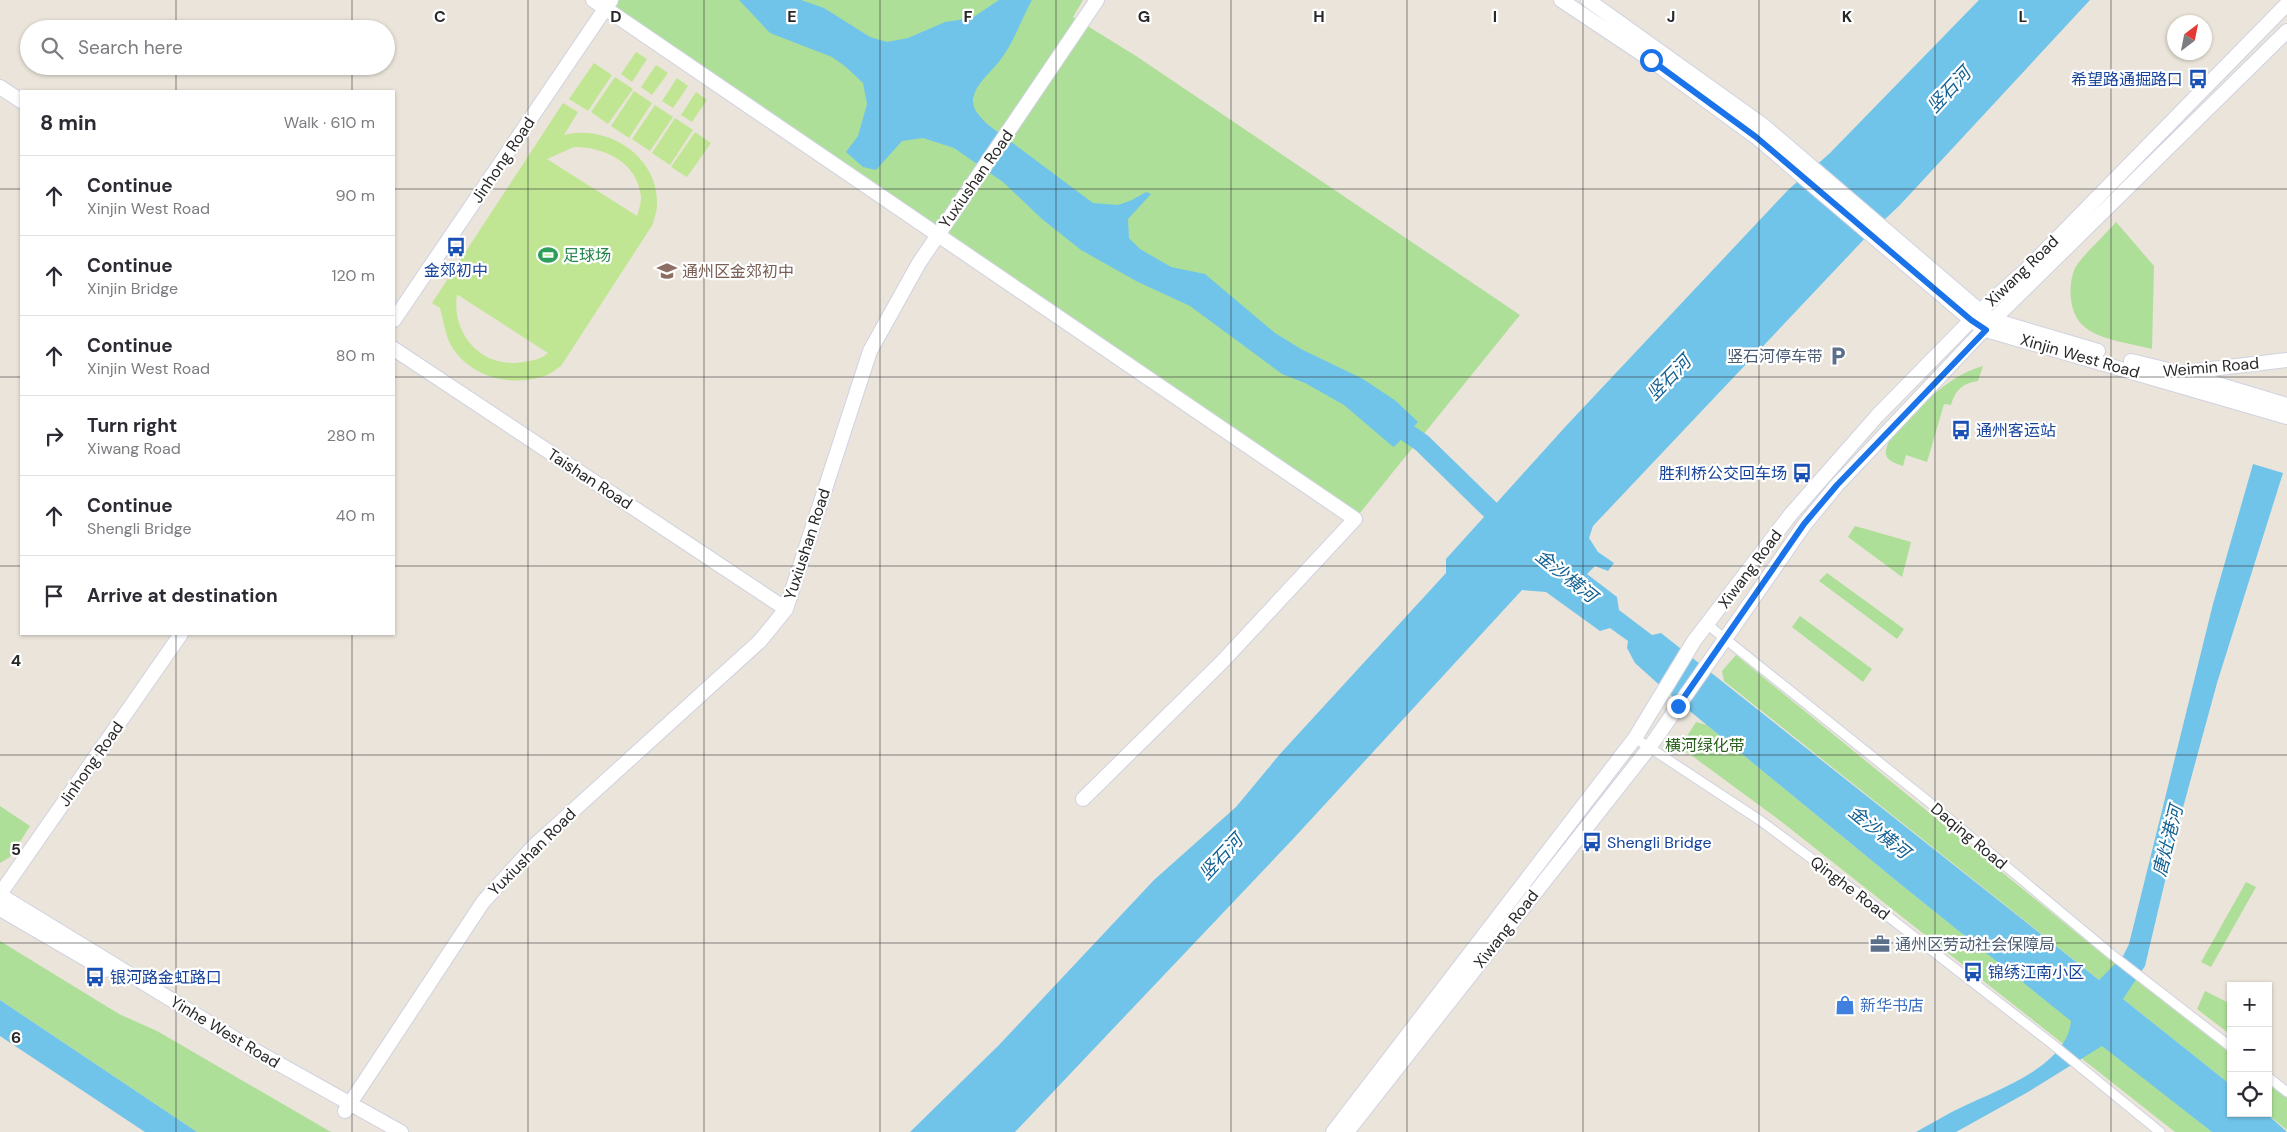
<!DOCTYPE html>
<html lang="en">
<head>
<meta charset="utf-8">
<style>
  body { margin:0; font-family:"DM Sans","Noto Sans SC",sans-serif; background:#f7f7f7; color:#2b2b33 }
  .controls { position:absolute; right:15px; bottom:15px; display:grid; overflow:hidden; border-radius:0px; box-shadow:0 1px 4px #0004 }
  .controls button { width:45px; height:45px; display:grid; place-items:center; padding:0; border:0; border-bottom:1px solid #e1e1e2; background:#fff; color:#2b2b33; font:25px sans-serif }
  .compass { position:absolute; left:2167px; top:15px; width:45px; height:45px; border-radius:50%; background:#fff; box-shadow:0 1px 4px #0004; rotate:32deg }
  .stop { position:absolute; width:15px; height:15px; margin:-11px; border:4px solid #1a73e8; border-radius:50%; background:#fff }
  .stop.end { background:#1a73e8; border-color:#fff; box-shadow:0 1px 5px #0008 }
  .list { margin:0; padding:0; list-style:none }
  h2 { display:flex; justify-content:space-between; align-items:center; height:65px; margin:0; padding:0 20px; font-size:21px }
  h2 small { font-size:16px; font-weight:400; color:#7c7c81 }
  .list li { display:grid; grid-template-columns:32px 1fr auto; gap:15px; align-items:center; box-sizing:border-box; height:80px; padding:0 20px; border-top:1px solid #e1e1e2 }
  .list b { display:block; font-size:19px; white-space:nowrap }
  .list p { margin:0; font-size:16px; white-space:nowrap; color:#7c7c81 }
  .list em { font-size:16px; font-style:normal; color:#7c7c81 }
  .icon { flex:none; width:28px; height:28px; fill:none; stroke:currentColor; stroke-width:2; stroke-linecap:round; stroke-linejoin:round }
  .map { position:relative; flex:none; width:2287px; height:1132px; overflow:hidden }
  .search { position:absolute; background:#fff; box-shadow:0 1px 4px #0004; left:20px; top:20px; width:375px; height:55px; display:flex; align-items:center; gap:12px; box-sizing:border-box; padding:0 18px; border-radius:28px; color:#7c7c81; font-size:19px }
  .panel { position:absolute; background:#fff; box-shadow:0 1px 4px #0004; left:20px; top:90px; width:375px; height:545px; border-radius:0px }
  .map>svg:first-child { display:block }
  .green { fill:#addf99 }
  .pitch { fill:#c0e694; fill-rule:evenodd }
  .water { fill:#71c4e9 }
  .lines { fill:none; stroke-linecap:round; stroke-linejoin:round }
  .river { stroke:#71c4e9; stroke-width:19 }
  .street-casing { stroke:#d0d2e1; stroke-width:11 }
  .secondary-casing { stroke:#d0d2e1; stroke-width:16 }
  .street { stroke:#fff; stroke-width:9 }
  .secondary { stroke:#fff; stroke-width:14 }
  .route { stroke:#1a73e8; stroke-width:6 }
  .grid { fill:none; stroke:#282828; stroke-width:1; stroke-opacity:0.55 }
  .labels { text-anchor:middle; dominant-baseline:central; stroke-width:4.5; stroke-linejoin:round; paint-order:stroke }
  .transit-label { font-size:16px; fill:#164399; stroke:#fff; text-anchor:start }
  .street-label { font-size:16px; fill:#282828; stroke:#fff }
  .leisure-label { font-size:16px; fill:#27864d; stroke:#fff; text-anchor:start }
  .education-label { font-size:16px; fill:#785e54; stroke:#fff; text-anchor:start }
  .service-label { font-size:16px; fill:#4e5e75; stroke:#fff; text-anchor:end }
  .park-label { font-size:16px; fill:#28611c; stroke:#fff }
  .shop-label { font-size:16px; fill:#366cbe; stroke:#fff; text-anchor:start }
  .water-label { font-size:18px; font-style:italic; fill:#136192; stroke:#fff }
  .grid-label { font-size:16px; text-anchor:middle; font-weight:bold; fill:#282828; stroke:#fff; stroke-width:4.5; stroke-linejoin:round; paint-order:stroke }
</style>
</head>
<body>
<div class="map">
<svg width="2287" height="1132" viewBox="0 0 2287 1132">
  <rect width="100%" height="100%" fill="#eae4da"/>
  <path class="green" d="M593,0h490l-10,17 63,39 384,259 -165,204z
    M2116,222l38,44 -2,83c-19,-5 -51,-9 -66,-21 -17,-12 -19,-42 -11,-60 7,-12 31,-34 41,-46z
    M1983,366l-5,15c-15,2 -23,9 -27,24l-7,-1 -17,58 -21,-7 -3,11c-18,-6 -21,-10 -13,-27 26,-27 55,-63 93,-73z
    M1855,526l56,16 -9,35 -54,-40z
    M1827,573l77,56 -7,10 -78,-58z
    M1800,616l72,53 -9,13 -71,-55z
    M1736,655l370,302 125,97v31l-507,-404 -2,-10z
    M1696,722l11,3 192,158 313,249h-37l-397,-313 -98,-72z
    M0,806l30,20 -20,31 -10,6z
    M2246,882l10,5 -45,80 -10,-5z
    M0,941l119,73 38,17 174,101h-134l-197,-132z
    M2205,991l26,13v31l-34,-26z
    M2268,1084l19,14v32l-21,-17h2z"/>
  <path class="pitch" d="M636,52l11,7 -15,23 -11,-8z
    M594,63l18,12 -24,36 -19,-12z
    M656,65l12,8 -16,22 -11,-8z
    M615,77l18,12 -25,35 -17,-12z
    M677,78l11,8 -15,22 -11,-7z
    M634,91l18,12 -23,35 -18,-12z
    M696,92l11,8 -15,22 -11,-7z
    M563,103l15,9 -14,23c43,-11 95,21 93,70 0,6 -3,13 -4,19l-92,142c-6,4 -13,10 -20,11 -30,9 -64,1 -84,-23 -11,-12 -13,-31 -17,-46l-8,-5zM574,147c30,0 64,15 67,50 0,6 -2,13 -4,19l-90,-57zM457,295h1l90,58c-6,6 -17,8 -25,9 -40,7 -72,-27 -66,-67z
    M655,105l18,12 -23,34 -18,-12z
    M675,118l18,12 -23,35 -18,-12z
    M695,132l16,11 -24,34 -16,-10z"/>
  <path class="water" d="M739,0h62l23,8 46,29 17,5 21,-4 37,-16 27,-4 27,-18h33c-12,22 -19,45 -35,64 -8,10 -22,21 -24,35 -1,11 8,18 14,25l106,79 25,2 14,-5 14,-8 5,2 -23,25 1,19 11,11 31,18 34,7 70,59 26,16 62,30 33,22 22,21 -24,25 -3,-2 -47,-40 -39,-22 -23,-9 -92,-68 -52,-24 -57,-32 -39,-31 -39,-37 -49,-34 -31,-10 -21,3 -26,29 -13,-3 -17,-15 12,-16 9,-32 -4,-21 -17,-16 -14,-10 -62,-24z
    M1979,0h111l-191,206 -30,28 -276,292 -4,12 9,14 16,11 -6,8 -13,-5 -8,8 30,23 2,13 33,25 9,-2 438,347 24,-24 6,-12 84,-340 40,-140 30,9 -66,210 -39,143 -33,140 -22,33 108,86v28h35l21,19h-75l-110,-86 -74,46 -72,40h-40c15,-8 29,-17 44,-24 36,-18 107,-41 111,-87l-172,-138 -225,-185 -39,-35 -8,-15 1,-7 -18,-13 -10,3 -54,-39 -24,-2 -229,249 -278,293h-105l89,-87 155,-165 82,-73 44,-53 166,-181v-14l120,-133 222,-236 42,-37z
    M0,1000l197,132h-52l-145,-96z"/>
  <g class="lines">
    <path class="river" d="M1387,419l35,24 86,84"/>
    <defs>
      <path id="street" d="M1708,625l221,177 182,152 120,93
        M1635,738l126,83 102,76 188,146 109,89
        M2268,1077l19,15"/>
      <path id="secondary" d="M593,0l762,519 -133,143 -139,137
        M1561,0l90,60 105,77 215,183 15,10 301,87
        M1588,0l176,126 216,185 13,9 105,31
        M0,87l21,14
        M394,320l217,-320
        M394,349l392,260
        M2131,361l50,12 106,32
        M2186,372l101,-12
        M0,894l181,-260
        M0,895l247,151 154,86
        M0,909l105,61
        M345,1111l138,-209 51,-56 226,-205 26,-32 84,-258 49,-88 178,-263
        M1333,1132l302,-394 59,-97 97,-127 86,-98 103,-105 47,-42 260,-265
        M1347,1132l302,-384 156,-224 32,-39 156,-165 294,-289"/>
    </defs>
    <use href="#street" class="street-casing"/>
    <use href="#secondary" class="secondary-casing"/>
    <use href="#street" class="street"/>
    <use href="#secondary" class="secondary"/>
  </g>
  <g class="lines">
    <path class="route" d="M1651,60l105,77 215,183 15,10 -149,155 -33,39 -126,182"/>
  </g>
  <path class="grid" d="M176,0v29M352,0v29M528,0v1132M704,0v1132M880,0v1132M1056,0v1132M1231,0v1132M1407,0v1132M1583,0v1132M1759,0v1132M1935,0v1132M2111,0v1132M176,66v25M352,66v25M0,189h21M394,189h1893M0,377h21M394,377h1893M0,566h21M394,566h1893M176,634v498M352,634v498M0,755h2287M0,943h2287"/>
  <defs>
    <symbol id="bus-bare" viewBox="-9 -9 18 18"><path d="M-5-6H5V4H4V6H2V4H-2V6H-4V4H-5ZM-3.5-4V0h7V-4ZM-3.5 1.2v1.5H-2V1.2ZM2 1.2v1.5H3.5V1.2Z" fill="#1a4fb4" stroke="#fff" stroke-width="2.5" paint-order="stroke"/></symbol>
    <symbol id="stadium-bare" viewBox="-9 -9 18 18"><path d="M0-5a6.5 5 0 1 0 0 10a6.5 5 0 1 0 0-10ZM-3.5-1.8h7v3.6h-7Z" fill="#2e9e5b" stroke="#fff" stroke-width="2.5" paint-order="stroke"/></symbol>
    <symbol id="school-bare" viewBox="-9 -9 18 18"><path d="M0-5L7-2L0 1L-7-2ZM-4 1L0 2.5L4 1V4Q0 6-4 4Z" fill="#8d6e63" stroke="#fff" stroke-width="2.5" paint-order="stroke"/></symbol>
    <symbol id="parking-bare" viewBox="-9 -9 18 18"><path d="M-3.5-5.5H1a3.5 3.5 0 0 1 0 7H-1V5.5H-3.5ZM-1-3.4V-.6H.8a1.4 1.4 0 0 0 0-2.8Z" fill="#5c6f8a" stroke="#fff" stroke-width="2.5" paint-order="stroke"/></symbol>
    <symbol id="office-bare" viewBox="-9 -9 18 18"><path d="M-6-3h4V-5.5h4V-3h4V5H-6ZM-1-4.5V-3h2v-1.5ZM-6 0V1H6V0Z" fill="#5c6f8a" stroke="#fff" stroke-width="2.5" paint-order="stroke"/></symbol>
    <symbol id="shop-bare" viewBox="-9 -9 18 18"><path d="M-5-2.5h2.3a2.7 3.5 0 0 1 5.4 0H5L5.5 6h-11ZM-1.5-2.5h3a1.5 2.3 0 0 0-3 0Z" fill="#3f7fe0" stroke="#fff" stroke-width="2.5" paint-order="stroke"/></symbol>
  </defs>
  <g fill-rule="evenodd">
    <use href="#bus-bare" x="2184" y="65" width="28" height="28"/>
    <use href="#bus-bare" x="442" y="233" width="28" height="28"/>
    <use href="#stadium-bare" x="534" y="241" width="28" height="28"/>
    <use href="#school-bare" x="653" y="257" width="28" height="28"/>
    <use href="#parking-bare" x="1824" y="342" width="28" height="28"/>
    <use href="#bus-bare" x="1947" y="416" width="28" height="28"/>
    <use href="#bus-bare" x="1788" y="459" width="28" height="28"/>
    <use href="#bus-bare" x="1578" y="828" width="28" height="28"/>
    <use href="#office-bare" x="1866" y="930" width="28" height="28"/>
    <use href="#bus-bare" x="1959" y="958" width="28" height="28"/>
    <use href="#bus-bare" x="81" y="963" width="28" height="28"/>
    <use href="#shop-bare" x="1831" y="991" width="28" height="28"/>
  </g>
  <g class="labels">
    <g class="transit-label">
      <text x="2183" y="79" text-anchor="end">希望路通掘路口</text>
      <text x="456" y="270" text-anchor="middle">金郊初中</text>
      <text x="1976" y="430">通州客运站</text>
      <text x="1787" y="473" text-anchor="end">胜利桥公交回车场</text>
      <text x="1607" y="842">Shengli Bridge</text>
      <text x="1988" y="972">锦绣江南小区</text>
      <text x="110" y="977">银河路金虹路口</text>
    </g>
    <g class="street-label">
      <text transform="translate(503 160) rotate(-56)">Jinhong Road</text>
      <text transform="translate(976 179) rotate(-55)">Yuxiushan Road</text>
      <text transform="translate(2022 271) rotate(-44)">Xiwang Road</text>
      <text transform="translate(2080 356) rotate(16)">Xinjin West Road</text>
      <text transform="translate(2211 367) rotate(-5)">Weimin Road</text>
      <text transform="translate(590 479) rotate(33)">Taishan Road</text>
      <text transform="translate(807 544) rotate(-72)">Yuxiushan Road</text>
      <text transform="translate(1750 569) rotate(-53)">Xiwang Road</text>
      <text transform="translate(91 764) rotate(-55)">Jinhong Road</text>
      <text transform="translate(1969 836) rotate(40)">Daqing Road</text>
      <text transform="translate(532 852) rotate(-45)">Yuxiushan Road</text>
      <text transform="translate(1850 888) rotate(37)">Qinghe Road</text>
      <text transform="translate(1506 929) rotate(-52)">Xiwang Road</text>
      <text transform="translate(225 1032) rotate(31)">Yinhe West Road</text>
    </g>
    <g class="leisure-label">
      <text x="563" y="255">足球场</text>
    </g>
    <g class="education-label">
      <text x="682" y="271">通州区金郊初中</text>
    </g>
    <g class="service-label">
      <text x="1823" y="356">竖石河停车带</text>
      <text x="1895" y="944" text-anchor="start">通州区劳动社会保障局</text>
    </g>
    <g class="park-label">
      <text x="1705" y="745">横河绿化带</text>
    </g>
    <g class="shop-label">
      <text x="1860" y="1005">新华书店</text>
    </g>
    <g class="water-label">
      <text transform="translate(1949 90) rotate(-47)">竖石河</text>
      <text transform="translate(1669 378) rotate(-46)">竖石河</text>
      <text transform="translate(1566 576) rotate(39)">金沙横河</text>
      <text transform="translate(1879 832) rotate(39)">金沙横河</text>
      <text transform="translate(2168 841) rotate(-76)">唐灶港河</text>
      <text transform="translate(1221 857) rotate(-47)">竖石河</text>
    </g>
  </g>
  <g class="grid-label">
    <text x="440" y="22">C</text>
    <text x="616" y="22">D</text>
    <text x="792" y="22">E</text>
    <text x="968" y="22">F</text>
    <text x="1144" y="22">G</text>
    <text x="1319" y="22">H</text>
    <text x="1495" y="22">I</text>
    <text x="1671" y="22">J</text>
    <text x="1847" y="22">K</text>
    <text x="2023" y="22">L</text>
    <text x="16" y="666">4</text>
    <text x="16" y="855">5</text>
    <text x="16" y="1043">6</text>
  </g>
</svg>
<div class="controls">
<button>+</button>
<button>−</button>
<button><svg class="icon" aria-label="locate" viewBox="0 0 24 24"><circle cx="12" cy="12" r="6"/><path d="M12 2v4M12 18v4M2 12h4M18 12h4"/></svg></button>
</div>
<svg class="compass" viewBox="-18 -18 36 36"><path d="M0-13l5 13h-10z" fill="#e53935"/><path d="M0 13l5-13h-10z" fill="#7c7c81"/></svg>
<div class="stop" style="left:1651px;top:60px"></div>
<div class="stop end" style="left:1678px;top:706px"></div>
<div class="search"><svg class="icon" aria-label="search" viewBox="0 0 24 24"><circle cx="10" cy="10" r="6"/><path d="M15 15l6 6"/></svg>Search here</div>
<section class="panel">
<h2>8 min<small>Walk · 610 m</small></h2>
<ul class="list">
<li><svg class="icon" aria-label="ahead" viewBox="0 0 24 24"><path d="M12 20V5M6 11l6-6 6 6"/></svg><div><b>Continue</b><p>Xinjin West Road</p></div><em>90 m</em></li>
<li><svg class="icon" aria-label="ahead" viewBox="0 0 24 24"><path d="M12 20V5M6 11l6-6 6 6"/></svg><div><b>Continue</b><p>Xinjin Bridge</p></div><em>120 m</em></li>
<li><svg class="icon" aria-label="ahead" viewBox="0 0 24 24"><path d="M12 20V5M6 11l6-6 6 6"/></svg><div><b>Continue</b><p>Xinjin West Road</p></div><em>80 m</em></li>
<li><svg class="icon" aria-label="right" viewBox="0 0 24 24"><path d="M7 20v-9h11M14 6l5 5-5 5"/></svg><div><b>Turn right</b><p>Xiwang Road</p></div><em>280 m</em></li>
<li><svg class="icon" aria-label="ahead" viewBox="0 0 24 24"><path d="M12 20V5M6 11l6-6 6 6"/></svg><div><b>Continue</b><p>Shengli Bridge</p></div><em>40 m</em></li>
<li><svg class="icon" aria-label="arrive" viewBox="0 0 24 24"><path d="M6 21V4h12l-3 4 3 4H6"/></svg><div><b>Arrive at destination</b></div></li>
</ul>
</section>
</div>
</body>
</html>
